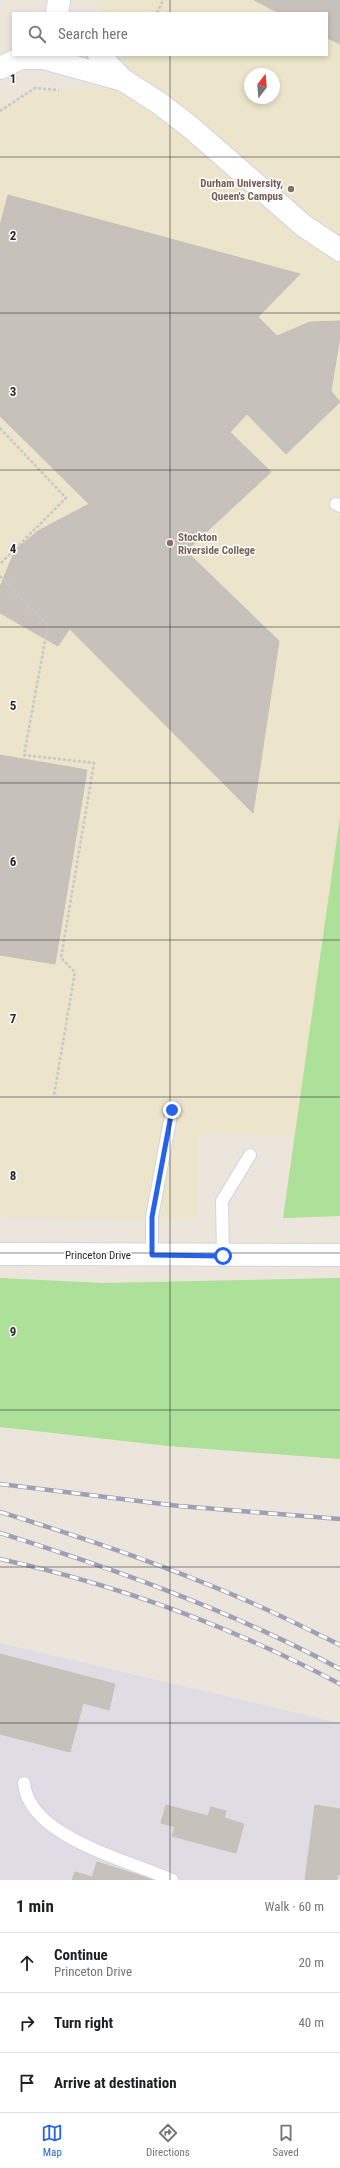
<!DOCTYPE html>
<html lang="en">
<head>
<meta charset="utf-8">
<style>
  body { margin:0; font-family:"Roboto Condensed",sans-serif; background:#f2f2f2; color:#202124 }
  .compass { position:absolute; left:244px; top:68px; width:36px; height:36px; border-radius:50%; background:#fff; box-shadow:0 2px 6px #0003; rotate:16deg }
  .stop { position:absolute; width:12px; height:12px; margin:-9px; border:3px solid #2563eb; border-radius:50%; background:#fff }
  .stop.end { background:#2563eb; border-color:#fff; box-shadow:0 1px 4px #0008 }
  .list { margin:0; padding:0; list-style:none }
  h2 { display:flex; justify-content:space-between; align-items:center; height:52px; margin:0; padding:0 16px; font-size:17px }
  h2 small { font-size:13px; font-weight:400; color:#757577 }
  .list li { display:grid; grid-template-columns:26px 1fr auto; gap:12px; align-items:center; box-sizing:border-box; height:60px; padding:0 16px; border-top:1px solid #e0e0e0 }
  .list b { display:block; font-size:15px; white-space:nowrap }
  .list p { margin:0; font-size:13px; white-space:nowrap; color:#757577 }
  .list em { font-size:13px; font-style:normal; color:#757577 }
  .icon { flex:none; width:22px; height:22px; fill:none; stroke:currentColor; stroke-width:2; stroke-linecap:round; stroke-linejoin:round }
  .map { position:relative; flex:none; width:340px; height:1880px; overflow:hidden }
  .search { position:absolute; background:#fff; box-shadow:0 2px 6px #0003; left:12px; right:12px; top:12px; height:44px; display:flex; align-items:center; gap:10px; box-sizing:border-box; padding:0 14px; border-radius:0px; color:#757577; font-size:15px }
  .sheet { height:232px; background:#fff }
  nav { display:flex; justify-content:space-around; align-items:center; box-sizing:border-box; height:56px; border-top:1px solid #e0e0e0; background:#fff; font-size:11px; color:#757577 }
  nav a { display:grid; justify-items:center; gap:2px }
  nav .on { color:#2563eb }
  .map>svg:first-child { display:block }
  .industrial { fill:#dfdce4 }
  .education { fill:#ece4cb; fill-rule:evenodd }
  .green { fill:#ade099 }
  .building { fill:#c6c2bb; stroke:#c6c1b5 }
  .lines { fill:none; stroke-linecap:round; stroke-linejoin:round }
  .service-casing { stroke:#d1d3e2; stroke-width:14 }
  .minor-casing { stroke:#d1d3e2; stroke-width:24 }
  .tertiary-casing { stroke:#d1d3e2; stroke-width:24 }
  .path { stroke:#c7c7c7; stroke-width:2.5; stroke-dasharray:3 2; stroke-linecap:butt }
  .service { stroke:#fff; stroke-width:12 }
  .minor { stroke:#fff; stroke-width:22 }
  .tertiary { stroke:#fff; stroke-width:22 }
  .rail-casing { stroke:#9ea0b3; stroke-width:4.5 }
  .rail { stroke:#fff; stroke-width:3; stroke-dasharray:9; stroke-linecap:butt }
  .route { stroke:#2563eb; stroke-width:5 }
  .grid { fill:none; stroke:#292929; stroke-width:1; stroke-opacity:0.55 }
  .education-dot { fill:#8d6e63; stroke:#fff; stroke-width:1.5 }
  .labels { text-anchor:middle; dominant-baseline:central; stroke-width:3; stroke-linejoin:round; paint-order:stroke }
  .education-label { font-size:11px; font-weight:bold; fill:#785e54; stroke:#fff; text-anchor:end }
  .street-label { font-size:11px; fill:#292929; stroke:#fff }
  .grid-label { font-size:13px; text-anchor:middle; font-weight:bold; fill:#292929; stroke:#fff; stroke-width:3; stroke-linejoin:round; paint-order:stroke }
</style>
</head>
<body>
<div class="map">
<svg width="340" height="1880" viewBox="0 0 340 1880">
  <rect width="100%" height="100%" fill="#ebe5db"/>
  <path class="industrial" d="M0,1643l340,80v157h-340z"/>
  <path class="education" d="M98,0h242v1217l-57,1 11,-81 -95,-3 -1,85 -198,-2v-1112l31,-12 99,-9 -11,-29h208v-42h-224zM250,74h24v24h-24z"/>
  <path class="green" d="M340,817v399l-57,2z
    M0,1278l103,5 237,-5v181l-172,-13 -168,-19z"/>
  <path class="building" d="M254,0h86v44l-13,-6v-25h-48z
    M8,195l292,79 -42,43 19,19 33,-14 30,-1v16l-9,54 9,11 -54,52 -39,-40 -17,18 41,40 -85,79 93,90 -26,172 -237,-238 73,-71 -89,-88v-190z
    M89,504l-73,71 54,53 -12,18 -58,-33v-26l15,-37 23,-19z
    M0,755l87,15 -32,194 -55,-9z
    M0,1654l115,30 -6,26 -26,-7 -13,49 -70,-18z
    M166,1805l42,11 3,-9 15,4 -2,7 20,6 -8,29 -64,-17 3,-9 -14,-4z
    M315,1805l25,4v66h-3v5h-32z
    M97,1862l57,18h-82l3,-8 17,5z"/>
  <g class="lines">
    <defs>
      <path id="service" d="M336,504l4,2
        M152,1255v-38l20,-107
        M223,1256l-1,-55 28,-46
        M24,1783c5,55 105,77 148,97"/>
      <path id="minor" d="M99,55l24,25 36,23 30,23 115,100 36,24
        M23,58h20l80,22"/>
      <path id="tertiary" d="M57,13l2,-13
        M0,68l27,-13
        M0,1254l340,1"/>
    </defs>
    <use href="#service" class="service-casing"/>
    <use href="#minor" class="minor-casing"/>
    <use href="#tertiary" class="tertiary-casing"/>
    <path class="path" d="M157,13l6,-13
      M0,111l35,-23 24,2
      M0,428l66,70 -66,66
      M0,576l48,49 -24,130 70,8 -33,195 14,14 -21,123"/>
    <use href="#service" class="service"/>
    <use href="#minor" class="minor"/>
    <use href="#tertiary" class="tertiary"/>
    <defs>
      <path id="rail" d="M0,1484l179,22 161,13
        M0,1512c85,26 170,55 252,91 30,13 59,28 88,42
        M0,1533c117,37 232,78 340,136
        M0,1559c118,26 233,68 340,125"/>
    </defs>
    <use href="#rail" class="rail-casing"/>
    <use href="#rail" class="rail"/>
  </g>
  <g class="lines">
    <path class="route" d="M172,1110l-20,107v38l71,1"/>
  </g>
  <path class="grid" d="M170,0v13M170,55v1825M0,157h340M0,313h340M0,470h340M0,627h340M0,783h340M0,940h340M0,1097h340M0,1253h340M0,1410h340M0,1567h340M0,1723h340"/>
  <g class="education-dot">
    <circle cx="291" cy="189" r="4"/>
    <circle cx="170" cy="543" r="4"/>
  </g>
  <g class="labels">
    <g class="education-label">
      <text x="283" y="183">Durham University,<tspan x="283" dy="13">Queen's Campus</tspan></text>
      <text x="178" y="537" text-anchor="start">Stockton<tspan x="178" dy="13">Riverside College</tspan></text>
    </g>
    <g class="street-label">
      <text x="98" y="1255">Princeton Drive</text>
    </g>
  </g>
  <g class="grid-label">
    <text x="13" y="83">1</text>
    <text x="13" y="240">2</text>
    <text x="13" y="396">3</text>
    <text x="13" y="553">4</text>
    <text x="13" y="710">5</text>
    <text x="13" y="866">6</text>
    <text x="13" y="1023">7</text>
    <text x="13" y="1180">8</text>
    <text x="13" y="1336">9</text>
  </g>
</svg>
<svg class="compass" viewBox="-18 -18 36 36"><path d="M0-13l5 13h-10z" fill="#e53935"/><path d="M0 13l5-13h-10z" fill="#757577"/></svg>
<div class="stop" style="left:223px;top:1256px"></div>
<div class="stop end" style="left:172px;top:1110px"></div>
<div class="search"><svg class="icon" aria-label="search" viewBox="0 0 24 24"><circle cx="10" cy="10" r="6"/><path d="M15 15l6 6"/></svg>Search here</div>
</div>
<section class="sheet">
<h2>1 min<small>Walk · 60 m</small></h2>
<ul class="list">
<li><svg class="icon" aria-label="ahead" viewBox="0 0 24 24"><path d="M12 20V5M6 11l6-6 6 6"/></svg><div><b>Continue</b><p>Princeton Drive</p></div><em>20 m</em></li>
<li><svg class="icon" aria-label="right" viewBox="0 0 24 24"><path d="M7 20v-9h11M14 6l5 5-5 5"/></svg><div><b>Turn right</b></div><em>40 m</em></li>
<li><svg class="icon" aria-label="arrive" viewBox="0 0 24 24"><path d="M6 21V4h12l-3 4 3 4H6"/></svg><div><b>Arrive at destination</b></div></li>
</ul>
</section>
<nav>
<a class="on"><svg class="icon" aria-label="map" viewBox="0 0 24 24"><path d="M3 6l6-2 6 2 6-2v14l-6 2-6-2-6 2zM9 4v14M15 6v14"/></svg>Map</a>
<a><svg class="icon" aria-label="directions" viewBox="0 0 24 24"><path d="M12 3l9 9-9 9-9-9zM9 14v-3h6M13 9l2 2-2 2"/></svg>Directions</a>
<a><svg class="icon" aria-label="saved" viewBox="0 0 24 24"><path d="M7 4h10v16l-5-4-5 4z"/></svg>Saved</a>
</nav>
</body>
</html>
